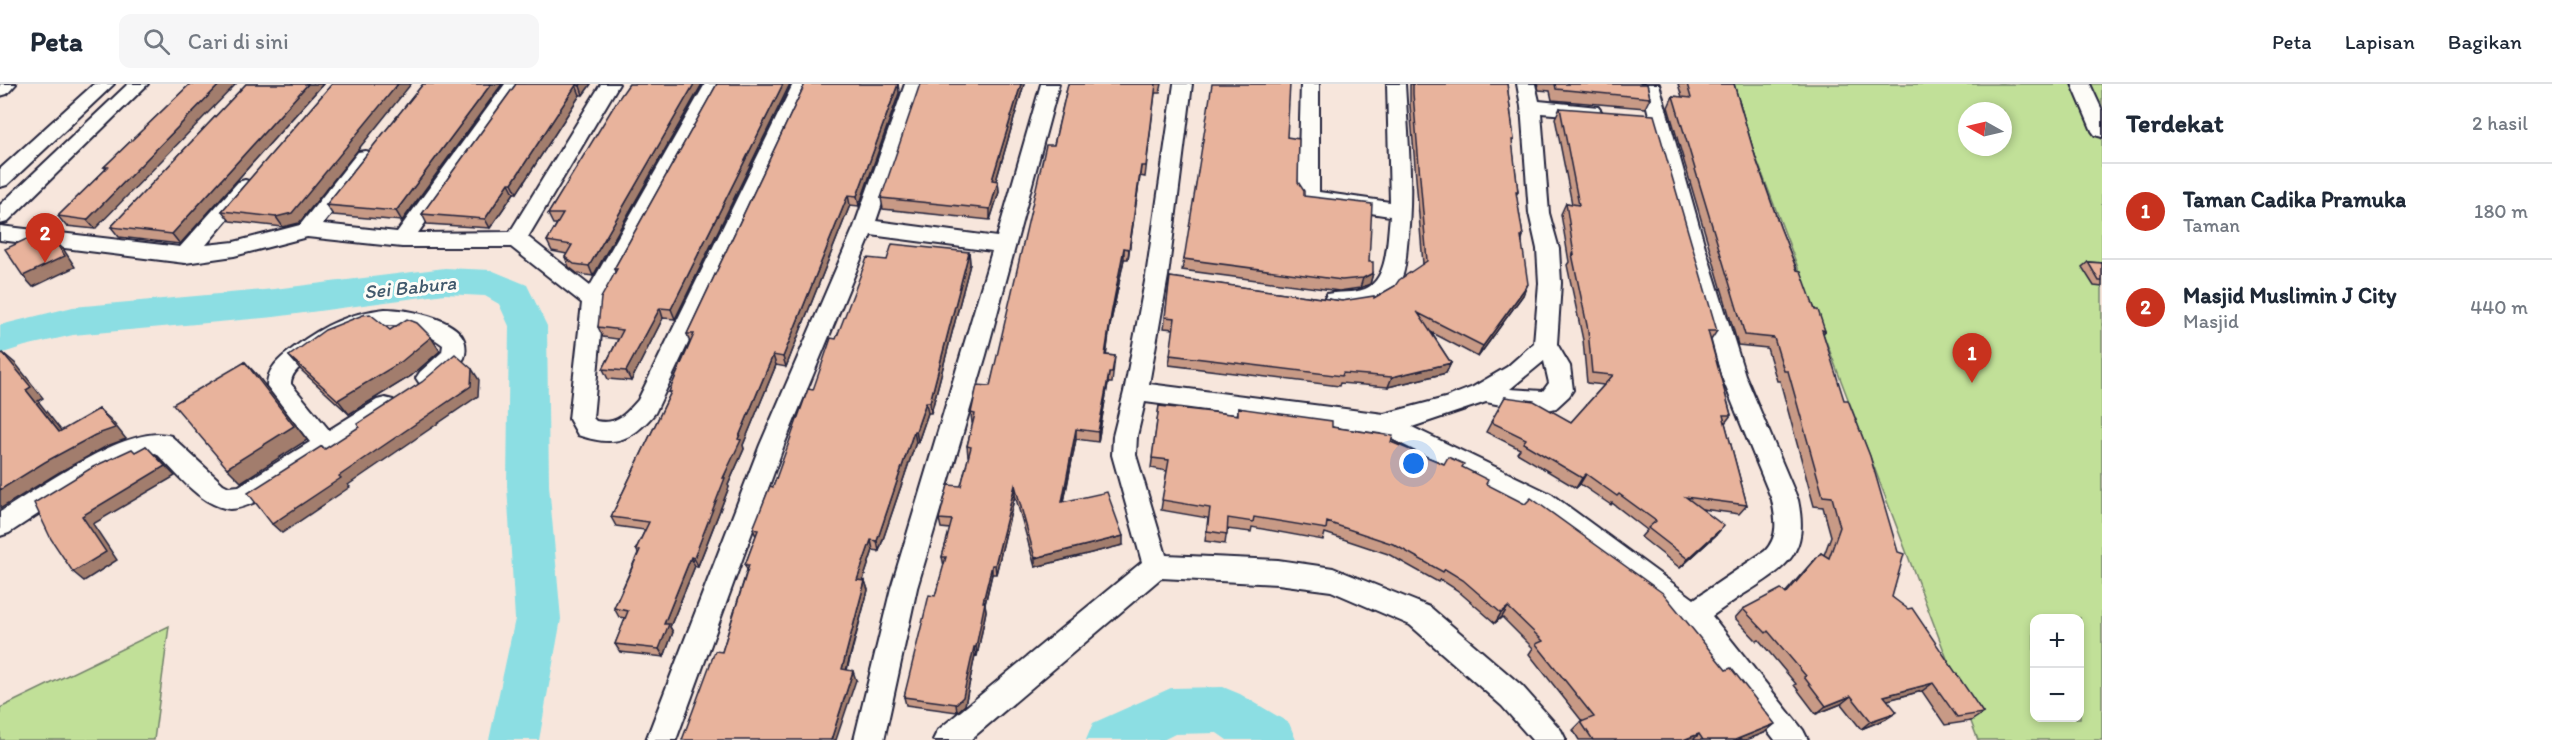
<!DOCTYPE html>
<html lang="id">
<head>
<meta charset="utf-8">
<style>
  body { margin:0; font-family:Itim,sans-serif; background:#f6f6f7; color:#1f2937 }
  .controls { position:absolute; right:18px; bottom:18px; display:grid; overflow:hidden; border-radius:12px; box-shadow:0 3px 9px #0003 }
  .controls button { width:54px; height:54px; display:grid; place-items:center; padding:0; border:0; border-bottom:2px solid #e0e1e3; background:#fff; color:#1f2937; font:30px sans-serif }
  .compass { position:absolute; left:1958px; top:18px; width:54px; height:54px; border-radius:50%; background:#fff; box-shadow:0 3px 9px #0003; rotate:278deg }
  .you { position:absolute; left:1414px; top:380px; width:21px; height:21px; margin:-15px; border:4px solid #fff; border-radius:50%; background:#1a73e8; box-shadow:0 0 0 9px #1a73e833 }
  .badge { display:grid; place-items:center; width:39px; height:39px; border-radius:50%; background:#c8321e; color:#fff; font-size:20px; font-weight:700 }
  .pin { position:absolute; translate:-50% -50px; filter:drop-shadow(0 2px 3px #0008) }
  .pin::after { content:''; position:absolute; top:32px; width:21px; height:18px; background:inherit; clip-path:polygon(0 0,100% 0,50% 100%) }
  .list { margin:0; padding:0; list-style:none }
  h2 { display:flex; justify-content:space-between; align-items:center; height:78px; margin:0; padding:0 24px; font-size:26px }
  h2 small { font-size:20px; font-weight:400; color:#747a83 }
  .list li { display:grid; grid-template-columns:39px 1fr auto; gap:18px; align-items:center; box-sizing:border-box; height:96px; padding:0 24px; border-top:2px solid #e0e1e3 }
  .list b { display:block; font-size:22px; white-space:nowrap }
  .list p { margin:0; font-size:20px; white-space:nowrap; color:#747a83 }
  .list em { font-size:20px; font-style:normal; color:#747a83 }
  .icon { flex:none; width:33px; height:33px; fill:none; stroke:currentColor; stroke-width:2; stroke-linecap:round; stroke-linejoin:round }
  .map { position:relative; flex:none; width:2102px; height:656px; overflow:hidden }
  header { display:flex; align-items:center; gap:36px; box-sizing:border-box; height:84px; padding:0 30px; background:#fff; border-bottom:2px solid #e0e1e3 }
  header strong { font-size:28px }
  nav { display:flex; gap:33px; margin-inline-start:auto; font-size:21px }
  .search { width:420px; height:54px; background:#f6f6f7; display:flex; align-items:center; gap:15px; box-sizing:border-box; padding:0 21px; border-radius:12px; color:#747a83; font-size:22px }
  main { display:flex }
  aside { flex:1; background:#fff }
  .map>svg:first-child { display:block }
  .green { fill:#c1e098; stroke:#72816a; stroke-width:1.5; fill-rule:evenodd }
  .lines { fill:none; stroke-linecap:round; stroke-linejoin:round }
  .river { fill:#8cdee3; fill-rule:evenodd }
  .minor-casing { stroke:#22223b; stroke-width:4 }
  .minor { fill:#fdfcf7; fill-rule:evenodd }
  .wall { fill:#c89a86; stroke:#22223b; stroke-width:1.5 }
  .shaded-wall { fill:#a27d6d; stroke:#22223b; stroke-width:1.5 }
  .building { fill:#e8b39c; stroke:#22223b; stroke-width:1.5 }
  .labels { text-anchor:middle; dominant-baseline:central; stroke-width:6; stroke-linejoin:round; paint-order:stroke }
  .water-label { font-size:20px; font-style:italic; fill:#425a6d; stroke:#fdfcf7 }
</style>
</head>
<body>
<header>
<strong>Peta</strong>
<div class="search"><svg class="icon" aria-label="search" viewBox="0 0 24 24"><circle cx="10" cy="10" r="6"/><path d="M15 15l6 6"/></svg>Cari di sini</div>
<nav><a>Peta</a><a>Lapisan</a><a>Bagikan</a></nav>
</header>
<main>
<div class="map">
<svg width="2102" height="656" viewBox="0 0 2102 656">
  <rect width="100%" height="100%" fill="#f7e6dc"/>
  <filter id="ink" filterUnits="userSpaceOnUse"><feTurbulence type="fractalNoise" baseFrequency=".0167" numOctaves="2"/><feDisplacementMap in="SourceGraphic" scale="12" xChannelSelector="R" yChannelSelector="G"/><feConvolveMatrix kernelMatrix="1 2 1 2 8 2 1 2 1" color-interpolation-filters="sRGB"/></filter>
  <g filter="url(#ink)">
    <path class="green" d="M1728,0h374v656h-124zM1967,27h36v36h-36zM2034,534h46v100h-46z
      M169,542l-15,114h-154v-32z"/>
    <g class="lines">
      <path class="river" d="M445,184l46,2 36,15 20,41 2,159 12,134 -22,121h-50l26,-121 -8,-134 2,-159 -10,-22 -14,-8 -40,-2 -171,23 -201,18 -48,11 -25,8v-29l73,-18 201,-18z
        M1223,603l17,7 49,29 7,17h-69l-10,-7 -42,1 -12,6h-77l7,-17 78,-35z"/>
      <defs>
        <path id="minor" d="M0,0h16l-9,10 -7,2z
          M94,0h20l-107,101 -7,2v-18z
          M128,0h20l-141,138 -7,2v-19z
          M505,0h19l-106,149 92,-1 91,-148h18l-91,153 62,49 115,-202h18l-119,216 -11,118 3,3c20,4 29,-6 42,-21l155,-316h18l-156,329c-24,29 -41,34 -77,22l-9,-16 13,-116 -71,-56h-109l-95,-10 -73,19 -49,7 -185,-23v-14l180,21 58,-65 7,-2 7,2 3,5 -49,58 28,-3 66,-17 58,-73 7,-1 7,1 3,5 -52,67 74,8z
          M905,0h18l-47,137 121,16 44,-153h18l-73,271 -69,233 -33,152h-30l37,-152 101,-337 -121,-16 -87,210 -108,295h-30l114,-295 94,-218z
          M1174,0h18l-24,192 -19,108 235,30 61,-16 28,-11 34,-20 27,-24 5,-60 -2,-34 -8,-36 -8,-107 -4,-22h18l4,17 59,6 3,4 -3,4 -7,2 -50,-4 8,100 10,36 2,34 -4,61 13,22 3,24 -4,6 -13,12 -8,2 -32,-2 -30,-6 -74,25 139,67 143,105 71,-48c14,-15 11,-31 7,-51l-51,-125 -38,-128 -42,-163h18l46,163 40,128 53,125c11,53 -10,66 -51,92 -12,7 -23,16 -35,24l91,114 5,10h-33l-91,-117 -151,-113 -153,-77 -235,-31 -8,34 -1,19 30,100 112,5 55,8 97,39 92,79 39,44 5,10h-34l-30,-34 -92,-81 -79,-34 -53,-7 -117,-6 -191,162h-37l5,-10 204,-168 -30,-107 1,-19 11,-44 22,-116zM1544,277l5,22 -6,8 -33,-2z
          M1301,0h18v108l71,10 -3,-118h18c3,54 9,108 2,161 -1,10 -1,22 -5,32 -10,27 -50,36 -75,29l-3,-6 3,-6c13,-3 25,0 38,-5 24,-10 22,-51 25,-73l-85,-13 -7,-11z
          M2072,0h18l12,26v27l-7,-2 -3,-4z
          M385,225c21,0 71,9 79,31 2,5 2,13 0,18 -5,9 -25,28 -35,29 -2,0 -8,-2 -9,-3l-4,-6 4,-6 22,-20 1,-7c-44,-35 -89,-20 -128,12 -10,7 -24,13 -24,27l38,46 48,-30 8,-2 8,2 4,7 -4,7 -140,89c-7,3 -15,6 -23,6 -30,-3 -54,-37 -74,-56 -36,3 -113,59 -147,80l-9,3v-24c37,-22 129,-90 171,-76l52,48 6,3 10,-1 71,-44 -43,-56c0,-19 15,-29 29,-40 28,-21 54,-33 89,-37z"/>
      </defs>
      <use href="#minor" class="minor-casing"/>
      <use href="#minor" class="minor"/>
    </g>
    <path class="wall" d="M190,0l-95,145 -29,-3 -8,-10 48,-47 -2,-2z
      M246,0h77l-143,160 -61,-7 -8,-10z
      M332,0l-33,139 -16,4 -53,-6 -8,-10z
      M423,0h79l-100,137 -69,-6 -7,-10z
      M516,0h75l-8,11h-3l-63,98h-3l-24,35 -63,-4 -5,-10z
      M629,0h73l-109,192 -15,-2 -9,-7 -4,-10 2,-3 -15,-3 -5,-10 10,-17h-4l-5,-10z
      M717,0h73l-115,235 -12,-1 -32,63 -23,-2 -5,-10 15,-30 -15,-2 -5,-10 17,-55 -1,-3z
      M805,0h93l1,9 -40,113 -9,-1 -64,162 -10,-2 -33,80 1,4 -16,36 1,2 -21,54 -10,25h-3l-25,61 3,5 -9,25 -44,-5 -5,-8 11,-26 -7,-1 -5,-9 24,-55 -2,-4 9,-19 -29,-4 -5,-9 59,-123 -1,-2 21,-49 -3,-9z
      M1024,0l-28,97h2l1,11 -9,28 -107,-11 -2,-11z
      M1068,0h94l-2,9h-5l-10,84 -5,-1 -12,83h-4l-14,67 -4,29 9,1 -3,27h-4l-10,59 -22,-3 -12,63 59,43 -88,22 -20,-72 -19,79h-4l-7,30 1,7 -9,45 -2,-1 -10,50 -8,7 -51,-7 -2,-8 31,-101 9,-30 -2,-9 8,-28 -9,-1 -2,-9 22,-33 8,-30h-1l-1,-10 6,-23h-1l-1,-10 19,-27 64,-241z
      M1410,0h97l7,56 -2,4 6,48 -2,3 7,41 -1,4 1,55 -45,62 -47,-25 20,31 -5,10 -58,14 -48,-4 -1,3 -170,-21 5,-36 -10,-1 6,-51 172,24 32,-3 21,-12 28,-22 -13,-159z
      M1537,0h110l3,14 -5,10 -93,-8 -2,-9 -11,-1z
      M1678,0h56l22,75 24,68 17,43 28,61 -2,3 69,263 91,116 -12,8 -26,4 -23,-34 -35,9 -1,19 -25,10 -20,-25 -25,10 -22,-29 2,-1 -37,-44 -2,1 -22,-23 8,-9 42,-16 27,-31 9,-9 3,2 7,-19 -8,-29 -9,-1 -34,-125h-3l-10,-33 -29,-3 -70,-238 5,-11 9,1z
      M1560,24l157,223 -6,9 20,75 -6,8 22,82 -8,9 -37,-5 14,26 -36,33 -39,-31 6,-7 -35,-27 -1,2 -31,-21 -4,4 -59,-35 3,-4 -34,-17 19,-35 66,25 33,-37 -17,-2 -4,-43 -16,-75 2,-3 -8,-48 5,-11 6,1 -17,-86z
      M1287,53l11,45 6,14 65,66 4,11 -3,11 -10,4 -21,3 -157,-21 2,-11z
      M969,168l1,12 -39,149h-3l-10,29h-2l-37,109 -6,-1 -10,30 2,1 3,9 -21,80 9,10 -134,-28 25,-82 -2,-5 11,-29 -3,-7 20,-42 63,-148 51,-79z
      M2088,178l14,1v24l-8,-1 -12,-19z
      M390,246l50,21 -29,25 -62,38 -48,-44 -12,-14z
      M1159,322l78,9 1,-7 94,19 59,15 53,22 18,3 24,17 278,249 -18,7h-167l-6,-10 9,-9 -53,-67 4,-6 -31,-31 -7,6 -38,-33 -17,-11 -2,3 -50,-28 -63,-21 -2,7 -71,-13 -1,5 -24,-3 -2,15 -20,-3 3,-23 -47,-8 6,-39 -16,-3z"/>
    <path class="shaded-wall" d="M220,0h16l-141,145 -8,-9z
      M308,0h15l-143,160 -8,-10z
      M398,0h13l-112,139 -16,4 -7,-10z
      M491,0h11l-100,137 -6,-10z
      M581,0h10l-8,11 -3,-9z
      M694,0h8l-109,192 -4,-10z
      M783,0h7l-115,235 -4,-10z
      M898,0l1,9 -40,113 -2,-10z
      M1021,0h3l-31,107 -1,-11z
      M576,1l4,10 -63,98 -5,-10z
      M1141,82l-1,10 -12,83 1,-10z
      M998,97l1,11 -9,28v-11z
      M509,99l5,10 -24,35 -5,-9z
      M848,111l2,10 -64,162 -3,-10z
      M54,156l10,10 11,17 -42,20 -10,-11z
      M1124,164v11l-14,67 -5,39 6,-50z
      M969,168l1,12 -39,149 -1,-11z
      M1373,189l-3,11 -10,4 3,-10z
      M1528,200l-5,11 -45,62 5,-11z
      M660,224l3,10 -32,63 -5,-10z
      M431,253l9,14 -29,25 -62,38 -11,-14z
      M3,269l13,11 27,34 -5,3 33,42 -12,-11 -33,-42z
      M773,271l3,10 -33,80 1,4 -16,36 1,2 -31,79 -4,-8 44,-119z
      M245,278l13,14 49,64 -66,42 -14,-14z
      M1451,279l-5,10 -58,14 4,-10z
      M472,285l7,11 -1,16 -130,89 2,2 -68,46 -10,-9 67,-48z
      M1109,289l-1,10 -10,59v-10z
      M926,318l2,11 -10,29 -2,-11z
      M99,325l12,11 15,19 -19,7 -49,27 -58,36v-19z
      M1076,345v10l-14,72v-9z
      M914,347l2,11 -37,109 -2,-10z
      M146,362l29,30 -82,48 24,36 -33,21 -11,-9 9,-56z
      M1586,390l-6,10 -4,4 6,-10z
      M1015,401v10l-19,79 -1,-9z
      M1724,442l-8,9 -36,33 8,-9z
      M1123,452v9l-88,22v-9z
      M871,456l2,10 -13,39 -3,-9z
      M691,473l4,9 -25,61 3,5 -9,25 -5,-8 5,-25z
      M992,481v9l-7,30 1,7 -9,45 -1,-9 7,-45z
      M865,497l3,9 -24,88 -2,-9z
      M1508,523l-6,10 -7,6 6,-10z
      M974,563l1,8 -10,50 -8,7 -1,-8z
      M853,587l3,9 -20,60h-5z
      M1933,599l-11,8 -49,13 11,-8z
      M1851,612l-10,8 -25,10 10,-8z
      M1897,628l-11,7 -25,10 10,-8z
      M1775,640l-11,9 -18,7h-11z
      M1699,650l-6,6h-10z"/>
    <path class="building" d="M190,0h30l-133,136 -29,-4 50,-49h-4z
      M246,0h62l-136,150 -61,-7z
      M332,0h66l-106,129 -16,4 -54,-6z
      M423,0h68l-95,127 -70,-6z
      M516,0h65l-1,2 -4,-1 -64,98h-3l-24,36 -63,-5z
      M629,0h65l-105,182 -15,-2 -9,-7 7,-12 -25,-4 16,-27h-15l69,-113z
      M717,0h66l-112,225 -11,-1 -34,63 -23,-2 20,-39 -25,-3 3,-29 16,-29h-3z
      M805,0h93l-41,112 -9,-1 -65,162 -10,-2 -35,84 3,1 -18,38h2l-21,54 -10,26 -3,-1 -27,67h5l-10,25 -44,-5 13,-33 -14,-3 26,-58 -4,-1 13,-27 -38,-5 60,-125h-2l25,-58h-7z
      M920,0h101l-29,96 6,1 -8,28 -109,-11z
      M1068,0h88l-10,82h-5l-12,83 -5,-1 -13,67 -6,40 10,1 -3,17h-3l-11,59 -22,-3 -14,73 45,-10 16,44 -88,22 -20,-73 -20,80h-3l-9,37h2l-9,45h-2l-11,50 -7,7 -52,-7 25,-102 6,1 11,-39h-4l10,-37 -13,-1 9,-34 13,1 10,-39 -4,-1 8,-32 -4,-1 6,-28 13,1 56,-241h8z
      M1212,0h78l-3,53 12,2 -1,43 6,9v5l68,8 -3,58h4v11l-10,5 -21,2 -158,-21z
      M1413,0h94l7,56h-2l6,52h-2l7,44h-2l7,48 -45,62 -65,-33 33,50 -59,14 -49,-4 -1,3 -172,-21 5,-37 -10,-1 5,-40 172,24 32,-5v2l21,-12 4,-6 28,-19 -14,-167z
      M1555,0h92l3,14 -94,-9z
      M1687,0h47l22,75 24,68 17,43 4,1 14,39h3l7,21 -3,-1 22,70h4l22,56 28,96 6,2 -12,43 16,12 4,-1 71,105 -26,4 -24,-34 -49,13 13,16 -26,9 -20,-25 -25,10 -22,-29 2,-1 -38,-45 -2,2 -23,-24 38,-20 5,5 35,-41 8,5 11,-31 -8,-30 -9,-1 -35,-125h-4l-10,-33 -29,-3 -72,-239 18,2z
      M1560,24l94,7 63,216h-9l23,84h-8l24,90 -61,-8 38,29 -36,33 -40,-31 8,-7 -37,-27 -2,2 -31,-22 -4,4 -59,-35 3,-4 -35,-17 14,-25 29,4 37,21 42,-47 -21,-2 -4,-43 -16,-76 2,1 -8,-52 13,2z
      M31,153l23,3 11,16 -42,20 -18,-27z
      M892,160l77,8 -39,150h-4l-10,29h-2l-37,110 -6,-1 -14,40 8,1 -23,88 11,2 -22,69h-149l33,-89 7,1 27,-87h-4l13,-35 -5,-1 17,-43 3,1 35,-98 5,1 18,-52 5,1 31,-81 20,2z
      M2088,178l14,1v18h-3z
      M370,230l20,16 17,-11 10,4 14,14 -30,25 -63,38 -49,-44 36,-26 38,-15z
      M3,269l28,34 -5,3 33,42 40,-23 16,19 -20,7 -50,27 -45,28v-135z
      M455,270l17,15 -1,17 -132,90 2,2 -69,46 -24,-31 74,-47 3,3 34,-22 -2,-3 65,-42z
      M245,278l49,64 -67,42 -54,-64z
      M1159,322l79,9v-7l94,13v6l61,9 -2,6 53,22 4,-7 16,7 -2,3 26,13 -2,4 39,20 6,-6 133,96 62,76 5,-2 44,56 -40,16h-32l-4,-6 -16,6h-90l-12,-18 13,-5 -58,-73 7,-3 -35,-34 -7,6 -38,-33 -18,-11 -2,3 -50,-28 -66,-22 -1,7 -72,-12 -1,5 -25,-4 -1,16 -20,-3 3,-23 -48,-8 7,-40 -17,-2z
      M146,362l19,20 -83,50 24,36 -33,20 -22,-33 -17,-36 59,-36 39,-18 3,3z"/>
  </g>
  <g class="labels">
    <g class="water-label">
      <text transform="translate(410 203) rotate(-6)">Sei Babura</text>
    </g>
  </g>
</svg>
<div class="controls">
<button>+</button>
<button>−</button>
</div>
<svg class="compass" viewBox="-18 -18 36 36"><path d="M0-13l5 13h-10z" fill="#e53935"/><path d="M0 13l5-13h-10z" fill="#747a83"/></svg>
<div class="you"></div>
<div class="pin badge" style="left:1972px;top:299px">1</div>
<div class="pin badge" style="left:45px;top:179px">2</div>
</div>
<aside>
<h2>Terdekat<small>2 hasil</small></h2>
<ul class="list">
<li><span class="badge">1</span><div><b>Taman Cadika Pramuka</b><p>Taman</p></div><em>180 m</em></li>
<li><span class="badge">2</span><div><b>Masjid Muslimin J City</b><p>Masjid</p></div><em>440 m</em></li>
</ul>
</aside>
</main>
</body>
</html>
